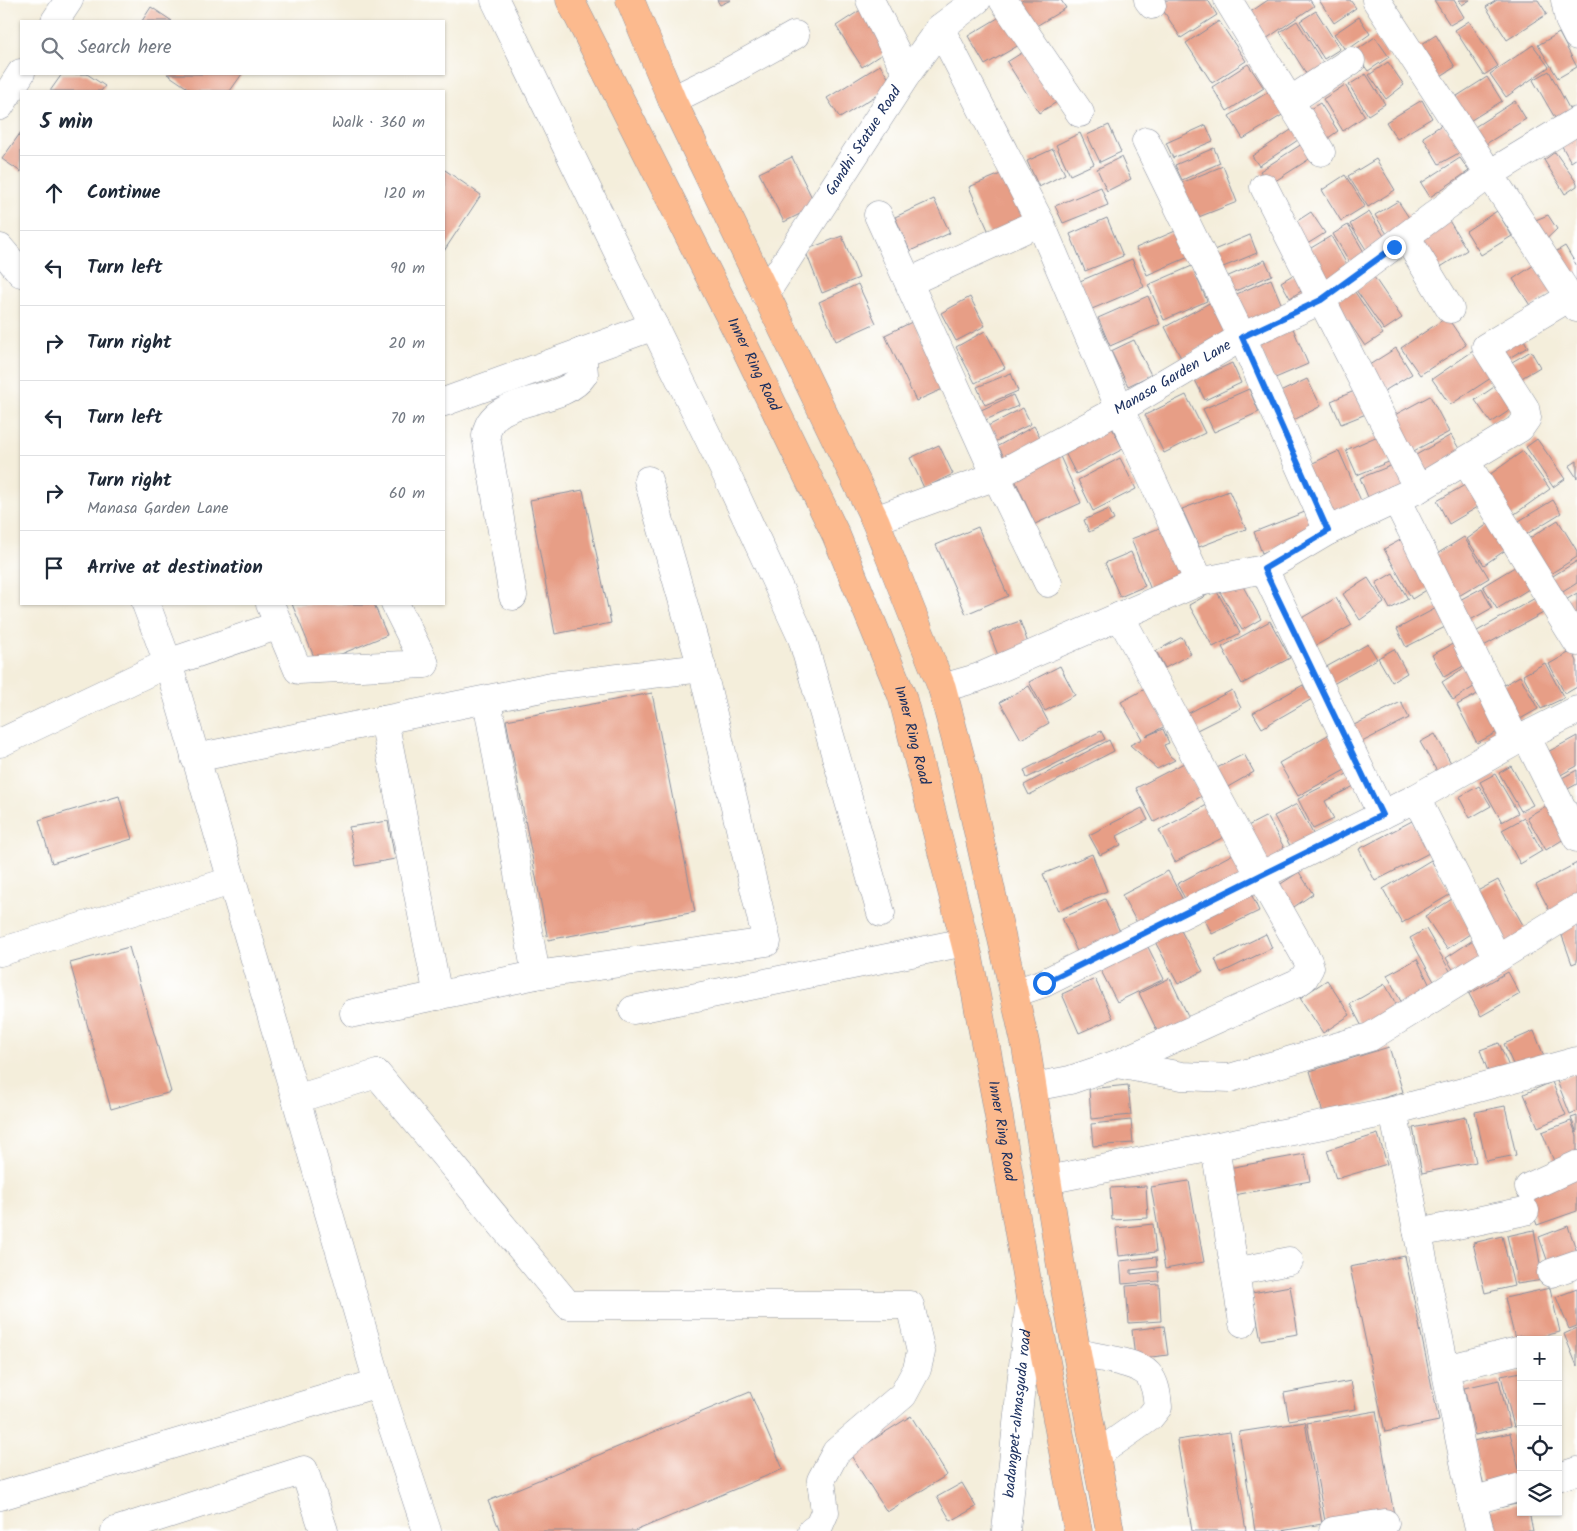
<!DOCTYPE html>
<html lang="en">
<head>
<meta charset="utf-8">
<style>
  body { margin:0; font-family:Kalam,sans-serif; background:#f2f2f3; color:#1f2937 }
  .controls { position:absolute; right:15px; bottom:15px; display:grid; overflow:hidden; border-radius:0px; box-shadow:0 1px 4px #0004 }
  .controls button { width:45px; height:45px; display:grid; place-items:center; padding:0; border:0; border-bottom:1px solid #e0e1e3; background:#fff; color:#1f2937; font:25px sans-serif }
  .stop { position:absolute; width:15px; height:15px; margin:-11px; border:4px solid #1a73e8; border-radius:50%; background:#fff }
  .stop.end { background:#1a73e8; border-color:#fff; box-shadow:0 1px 5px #0008 }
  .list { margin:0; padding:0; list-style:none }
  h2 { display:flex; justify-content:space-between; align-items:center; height:65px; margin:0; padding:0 20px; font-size:21px }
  h2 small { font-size:16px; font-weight:400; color:#747a83 }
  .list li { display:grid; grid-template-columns:32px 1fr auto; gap:15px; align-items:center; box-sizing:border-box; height:75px; padding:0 20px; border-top:1px solid #e0e1e3 }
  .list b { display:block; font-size:19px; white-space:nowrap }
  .list p { margin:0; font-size:16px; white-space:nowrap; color:#747a83 }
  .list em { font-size:16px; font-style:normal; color:#747a83 }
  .icon { flex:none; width:28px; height:28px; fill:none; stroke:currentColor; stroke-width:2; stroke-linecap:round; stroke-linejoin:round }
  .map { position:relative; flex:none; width:1577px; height:1531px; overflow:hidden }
  .search { position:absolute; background:#fff; box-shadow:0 1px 4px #0004; left:20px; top:20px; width:425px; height:55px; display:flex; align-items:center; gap:12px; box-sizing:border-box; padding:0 18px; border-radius:0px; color:#747a83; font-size:19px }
  .panel { position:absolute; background:#fff; box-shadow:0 1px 4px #0004; left:20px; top:90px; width:425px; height:515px; border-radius:0px }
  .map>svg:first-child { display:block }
  .building { fill:#e79e86 }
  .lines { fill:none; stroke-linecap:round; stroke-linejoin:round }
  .minor-casing { stroke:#888e9c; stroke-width:29 }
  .highway-casing { stroke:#888e9c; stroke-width:29 }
  .minor { stroke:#fff; stroke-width:28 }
  .highway { stroke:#fcba8e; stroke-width:28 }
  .route { stroke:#1a73e8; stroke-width:6 }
  .labels { text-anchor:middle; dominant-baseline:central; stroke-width:5; stroke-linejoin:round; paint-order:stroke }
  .street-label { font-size:15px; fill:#1b2f5e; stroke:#fff }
</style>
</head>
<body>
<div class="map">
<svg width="1577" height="1531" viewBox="0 0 1577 1531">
  <rect width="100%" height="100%" fill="#fff"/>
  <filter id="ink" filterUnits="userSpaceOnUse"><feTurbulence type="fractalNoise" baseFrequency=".02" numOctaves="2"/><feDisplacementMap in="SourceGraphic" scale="10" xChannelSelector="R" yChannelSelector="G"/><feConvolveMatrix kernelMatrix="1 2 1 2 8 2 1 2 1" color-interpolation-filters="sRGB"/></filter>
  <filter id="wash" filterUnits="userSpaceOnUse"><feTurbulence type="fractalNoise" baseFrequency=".0096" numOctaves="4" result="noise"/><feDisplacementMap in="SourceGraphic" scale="20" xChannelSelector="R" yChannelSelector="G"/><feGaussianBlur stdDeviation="1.12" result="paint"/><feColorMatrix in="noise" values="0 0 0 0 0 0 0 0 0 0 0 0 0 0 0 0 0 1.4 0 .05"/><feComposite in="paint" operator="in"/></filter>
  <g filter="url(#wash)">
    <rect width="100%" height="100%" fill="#f4eedb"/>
    <g id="blocks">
      <path class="building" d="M717,0h14l-11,5z
        M1023,0h38l5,8 -33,20 -14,-25z
        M1165,0h43l9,15 -36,23 -22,-34z
        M1268,0h42l4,6 -48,33 -17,-26z
        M1319,0h31l6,8 -22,15z
        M1434,0h20l10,17 -14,8z
        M1459,0h11l-8,5z
        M1497,0h41l9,14 -40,26 -21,-33z
        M151,7l21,14h-30z
        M862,9l26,41 -26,17 -26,-41z
        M1316,11l24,38 -16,10 -24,-38z
        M1008,12l18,29 -41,24 -17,-29z
        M1359,17l11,17 -24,17 -12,-17z
        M1219,21l27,40 -34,22 -26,-40z
        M1297,21l29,47 -17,10 -29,-46z
        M1469,21l29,45 -14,9 -29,-45z
        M1559,33l18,34 -19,11 -20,-33z
        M1436,35l19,32 -22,14 -19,-32z
        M1375,37l14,20 -21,14 -14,-19z
        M1533,45l16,22 -43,30 -16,-23z
        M1028,49l32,51 -21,13 -32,-51z
        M1388,62l16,23 -18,14 -17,-24z
        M1248,64l16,24 -37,23 -15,-24z
        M880,65l13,20 -53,33 -13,-20z
        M1549,71l21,39 -15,8 -22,-38z
        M62,74h25l18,12 -4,5h-51z
        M167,74h75l-12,17h-38z
        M1366,74l19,30 -17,11 -19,-30z
        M1487,77l15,24 -42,26 -14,-24z
        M1345,85l20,31 -22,15 -20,-32z
        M1270,91l14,23 -41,25 -14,-23z
        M1422,100l10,18 -35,21 -11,-17z
        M1515,101l11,18 -45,28 -11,-17z
        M1320,103l18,28 -14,10 -19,-29z
        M1443,124l21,26 -25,14 -16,-27z
        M1109,125l12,27 -21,10 -13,-27z
        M1206,125l7,16 -40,17 -7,-15z
        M1294,128l7,10 -42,28 -7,-10z
        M1577,130v28l-6,4 -12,-21z
        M21,132v40l-19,-13z
        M1080,133l14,31 -24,11 -14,-30z
        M1305,142l9,14 -45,29 -9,-14z
        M1214,148l6,15 -38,17 -7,-15z
        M1053,149l12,25 -26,13 -12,-26z
        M1555,152l22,31v3l-12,8 -21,-34z
        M792,157l24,49 -32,16 -25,-49z
        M1121,157l10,22 -24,12 -10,-22z
        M1460,158l9,13 -39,26 -9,-14z
        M1376,159l19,31 -27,17 -20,-31z
        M1223,166l14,36 -41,16 -15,-35z
        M445,170l36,25 -37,56v-80z
        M1008,171l22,52 -38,16 -23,-52z
        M1345,175l20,31 -24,15 -19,-31z
        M1101,187l7,18 -45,18 -8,-17z
        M934,199l16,34 -40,18 -15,-34z
        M1398,201l17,26 -23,15 -17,-27z
        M1497,211l15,25 -31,19 -15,-24z
        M1311,212l14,21 -21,13 -13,-21z
        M1369,212l20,32 -19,12 -20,-32z
        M1548,215l9,14 -20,19 -9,-25z
        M1107,218l16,38 -38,15 -15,-37z
        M1448,219l19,31 -31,20 -20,-31z
        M1348,225l19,32 -15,9 -19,-32z
        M1180,229l11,27 -44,19 -11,-27z
        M1250,235l7,18 -41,17 -7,-18z
        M842,236l17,42 -37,15 -17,-43z
        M1331,236l18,32 -24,15 -19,-32z
        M1565,246l12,20v25l-25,-37z
        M1132,259l12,28 -52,22 -12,-28z
        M1265,260l7,15 -41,18 -7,-15z
        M1534,265l19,27 -22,15 -18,-28z
        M1192,266l15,35 -43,19 -16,-35z
        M1301,270l10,15 -21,13 -9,-16z
        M1374,277l28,41 -18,12 -28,-40z
        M1271,279l12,29 -38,17 -13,-29z
        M858,284l18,39 -40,18 -17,-39z
        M1353,289l30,45 -18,12 -30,-45z
        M1148,296l12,28 -50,22 -12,-28z
        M970,297l15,29 -29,15 -15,-28z
        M1215,300l17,32 -51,26 -16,-31z
        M1447,317l19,28 -46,30 -19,-27z
        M914,321l31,67 -29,13 -31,-66z
        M1292,326l16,38 -35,15 -17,-38z
        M985,331l20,37 -30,15 -19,-36z
        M1520,333l8,14 -26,15 -8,-14z
        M1134,340l17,35 -23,11 -17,-35z
        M1479,347l18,27 -47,31 -18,-26z
        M1396,348l16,26 -31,19 -15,-26z
        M1531,351l9,16 -25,15 -10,-16z
        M1232,363l9,20 -36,17 -10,-20z
        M1011,373l7,18 -33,14 -8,-18z
        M1307,379l14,27 -33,17 -14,-28z
        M1500,383l16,23 -25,17 -16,-23z
        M1366,386l10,24 -35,14 -10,-23z
        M1249,389l10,23 -45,20 -11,-23z
        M1013,395l5,11 -35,15 -4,-10z
        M1186,395l19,38 -41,20 -19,-38z
        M1430,396l19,36 -41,22 -19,-36z
        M1023,408l8,16 -37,18 -8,-15z
        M1034,426l10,18 -36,20 -10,-18z
        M1111,426l12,23 -47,25 -12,-23z
        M1380,435l11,26 -34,14 -11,-25z
        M1451,435l14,24 -42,24 -14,-24z
        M1537,439l28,40 -12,8 -27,-40z
        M939,445l14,29 -29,14 -14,-30z
        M1339,451l24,54 -35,16 -24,-54z
        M1523,451l27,38 -41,29 -27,-38z
        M1058,452l23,51 -46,21 -23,-51z
        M1120,458l16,31 -43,22 -15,-31z
        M1577,461v17l-8,-12z
        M1395,464l9,24 -34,14 -10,-24z
        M1470,482l13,22 -34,20 -12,-23z
        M583,490l28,133 -56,11 -25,-134z
        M1229,491l17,38 -47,18 -17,-38z
        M1553,500l8,13 -39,24 -8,-13z
        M1109,509l5,11 -25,12 -5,-12z
        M1310,510l8,21 -56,22 -8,-21z
        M1558,520l19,31v6l-30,19 -22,-35z
        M1492,521l18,26 -26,18 -17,-26z
        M1165,526l20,50 -34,14 -20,-51z
        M978,527l30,69 -42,18 -30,-69z
        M1406,537l27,49 -21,13 -28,-50z
        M1464,537l25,41 -32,19 -25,-40z
        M1131,552l14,34 -25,11 -15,-34z
        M1577,561v22l-19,12 -10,-16z
        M1518,565l14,22 -35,22 -14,-23z
        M1393,573l15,26 -18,10 -14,-26z
        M1368,578l16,25 -24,17 -17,-26z
        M1240,581l21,38 -19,11 -22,-38z
        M1482,588l10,20 -27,15 -11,-20z
        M1216,590l24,43 -27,14 -24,-42z
        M1577,593v22l-7,4 -9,-16z
        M1537,597l8,15 -65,36 -8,-14z
        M1336,598l16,27 -44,25 -15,-27z
        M292,604h82l13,31 -70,29z
        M1442,605l9,19 -45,23 -9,-18z
        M1020,621l9,25 -30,12 -10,-26z
        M1270,621l20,37 -48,26 -20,-37z
        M1182,637l9,17 -26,14 -9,-17z
        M1462,639l12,21 -30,17 -12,-22z
        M1368,644l9,15 -49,28 -9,-16z
        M1394,649l13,24 -15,9 -14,-24z
        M1572,651l5,10v26l-12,7 -16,-30z
        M1472,663l11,18 -30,19 -11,-18z
        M1545,663l19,35 -23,11 -18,-34z
        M1060,666l15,29 -30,16 -16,-29z
        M1520,676l18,33 -25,14 -18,-33z
        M1303,685l9,14 -50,29 -9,-15z
        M1029,686l20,37 -28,16 -21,-37z
        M1147,688l20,37 -21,11 17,-7 6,14 -5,2 6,11 5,4 -18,9 -27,-24 12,-6 -21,-37z
        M1232,690l9,18 -48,24 -8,-17z
        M1485,690l20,38 -28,15 -20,-38z
        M652,693l43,219 -147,28 -42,-220z
        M1401,702l8,16 -49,25 -8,-17z
        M1101,731l4,8 -78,39 -3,-8z
        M1435,734l21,38 -14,8 -22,-38z
        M1328,735l19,34 -49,27 -19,-33z
        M1577,736v30l-20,11 -13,-23z
        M1109,740l5,11 -85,44 -5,-10z
        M1244,754l10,18 -28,16 -11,-19z
        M1184,763l18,33 -48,26 -18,-34z
        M1511,766l22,39 -12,6 -22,-38z
        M1577,770v14l-11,6 -6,-11z
        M1349,773l7,12 -31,16 9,18 -21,10 -15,-30z
        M1495,774l23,39 -16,9 -22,-40z
        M1479,786l12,20 -21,12 -11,-21z
        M119,796l13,43 -80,24 -13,-43z
        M1551,803l18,33 -23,14 -19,-33z
        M1297,804l21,39 -23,12 -21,-39z
        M1207,805l17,32 -49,25 -16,-32z
        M1142,808l6,12 -31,16 4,9 -21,10 -11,-20z
        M1267,816l21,39 -27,15 -21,-40z
        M1524,818l18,33 -22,13 -18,-34z
        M388,821l7,38 -39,7 -7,-39z
        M1412,821l17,32 -54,28 -16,-32z
        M1092,854l15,37 -49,20 -15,-37z
        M1233,854l12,23 -56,29 -12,-22z
        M1431,860l20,34 -49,29 -19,-34z
        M1577,863v36l-26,14 -15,-28z
        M1168,871l18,35 -45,24 -19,-35z
        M1299,872l14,22 -25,17 -15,-22z
        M1498,880l30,54 -30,17 -30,-55z
        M1248,887l11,24 -47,23 -12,-24z
        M1105,899l17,37 -43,20 -17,-38z
        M1452,899l21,33 -26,17 -22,-33z
        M1577,924v38l-5,2 -12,-34z
        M1179,927l24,44 -25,13 -24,-44z
        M1426,929l27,47 -17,9 -26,-47z
        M1266,934l6,14 -51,25 -6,-14z
        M1476,938l14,21 -31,20 -13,-21z
        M1144,939l20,40 -47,23 -20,-39z
        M129,947l42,145 -60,17 -41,-146z
        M1417,959l18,37 -29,15 -19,-36z
        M1508,972l12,22 -39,22 -12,-22z
        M1170,978l21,44 -31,15 -21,-44z
        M1095,979l18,39 -34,15 -17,-39z
        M1327,980l23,35 -27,18 -23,-35z
        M1385,984l17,31 -36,19 -16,-30z
        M1534,1031l11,28 -29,12 -12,-27z
        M1499,1043l13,31 -20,8 -12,-32z
        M1389,1047l14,45 -79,24 -14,-45z
        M1577,1073v38l-7,3 -13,-33z
        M1552,1082l14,33 -28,12 -14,-33z
        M1128,1085l3,30 -40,4 -2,-30z
        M1505,1106l11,49 -30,6 -11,-49z
        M1577,1116v17l-6,-15z
        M1466,1117l10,45 -54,11 -9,-45z
        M1131,1120l2,23 -40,3 -2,-22z
        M1571,1121l6,15v21l-21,9 -14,-34z
        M1378,1134l9,30 -51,15 -9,-29z
        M1305,1154l5,27 -81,15 -6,-27z
        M1575,1175l2,7v29l-40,14 -11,-32z
        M1189,1181l15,81 -39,7 -14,-82z
        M1146,1186l2,32 -36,2 -2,-32z
        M1153,1224l3,28 -37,4 -3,-28z
        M1568,1226l9,26 -27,16 -11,-31z
        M1534,1230l9,50 -26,4 -1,-11 -9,-37z
        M1502,1236l12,50 -29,7 -12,-50z
        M1405,1256l34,165 -54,11 -35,-165z
        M1156,1257l1,10 -26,3v4l27,-3 1,10 -37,3 -2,-23z
        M1159,1284l2,37 -32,2 -3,-37z
        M1290,1286l8,48 -37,6 -9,-47z
        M1550,1288l10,44 -44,11 -11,-45z
        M1577,1289v37l-8,3 -13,-32z
        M1164,1326l4,29 -33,4 -3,-29z
        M1577,1328v38l-13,-32z
        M1521,1372v54l-7,1 -13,-51z
        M1499,1380l11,47 -35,8 -11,-47z
        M1351,1381l5,28 -67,11 -5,-27z
        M750,1392l33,77 -148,62h-135l-12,-30z
        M1376,1411l18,104 -68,12 -19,-104z
        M911,1416l36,59 -60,37 -37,-58z
        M1305,1422l17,102 -41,7h-26l-16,-99z
        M1521,1431v15h-1l-3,-14z
        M1230,1432l16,99h-54l-15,-91z
        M1510,1433l11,44 -37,9 -11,-45z
        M962,1483l14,24 -25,14 -14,-24z
        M1521,1503v9h8l4,19h-39l-5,-21z"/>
    </g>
  </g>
  <g filter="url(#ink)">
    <use href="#blocks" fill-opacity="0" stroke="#888e9c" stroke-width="1"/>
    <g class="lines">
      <defs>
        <g id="minor">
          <path d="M495,0l233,478 74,160 79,275"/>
          <path d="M870,0l37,74"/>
          <path d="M1003,0l77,113"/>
          <path d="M1148,0l4,5"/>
          <path d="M1228,0l93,152"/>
          <path d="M1376,0l201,308"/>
          <path d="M1565,0l4,20 8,16"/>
          <path d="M55,21l14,-21"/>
          <path d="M940,28l100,194 80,187 79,173"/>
          <path d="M672,100l51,-25 72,-40"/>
          <path d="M1290,101l61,-40"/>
          <path d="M0,106l21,-33"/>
          <path d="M1146,141l96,196 86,194 90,-42 102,-61 7,-10 -2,-10 -39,-61 84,-50"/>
          <path d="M1264,187l154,302"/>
          <path d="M878,215l118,261 52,107"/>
          <path d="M1407,238l43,71"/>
          <path d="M0,248l21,25"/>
          <path d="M909,282l131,-60"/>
          <path id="s1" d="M765,294l142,-220 33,-46 37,-28"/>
          <path d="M444,402l210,-76"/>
          <path d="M1466,462l111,180"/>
          <path d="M1396,499l120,242"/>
          <path id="s2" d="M875,520l121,-44 124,-67 122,-72 79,-37 167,-125 89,-54"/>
          <path d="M1264,569l118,246"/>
          <path d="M513,596l-27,-160c4,-43 76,-28 98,-62l-2,-22"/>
          <path d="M146,604l22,59 128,436 81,-25 191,231h342l11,47 -4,17 -14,26 -67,57 -15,28 4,32 -6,14 -7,5"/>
          <path d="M270,604l28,66 127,-6 -30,-60"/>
          <path d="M1120,616l140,260 156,-78 100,-57 61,-31"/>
          <path d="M942,688l35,-10 222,-96 65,-13 64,-38"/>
          <path d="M487,700l49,275"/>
          <path d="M384,720l54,276"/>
          <path d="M1526,736l51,102"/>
          <path d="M0,743l168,-80 111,-38"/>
          <path d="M195,758l357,-72 150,-18 -54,-188"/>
          <path d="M1416,798l81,160"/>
          <path d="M0,952l231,-71"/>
          <path d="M1014,993l30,-10 216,-107 48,85 2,6 -6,11 -7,5 -180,81"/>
          <path d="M633,1010l332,-68"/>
          <path d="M354,1013l182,-38 231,-33 -65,-274"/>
          <path d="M1033,1087l37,-7 47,-16 65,12 48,2 140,-41 207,-128"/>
          <path d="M296,1099l82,284 49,148"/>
          <path d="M1393,1111l79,390 8,30"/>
          <path d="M1215,1147l28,176"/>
          <path d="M1047,1180l346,-69 184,-50"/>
          <path d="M1529,1187l48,-22"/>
          <path d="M1418,1233l107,-22"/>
          <path d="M1235,1272l54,-11"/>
          <path d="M1551,1273l26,-9"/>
          <path d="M1077,1353c17,4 59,8 71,21 8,9 9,22 10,33l-8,10 -54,38"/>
          <path d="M1446,1369l75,-19"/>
          <path d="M1558,1477l19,-6"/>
          <path d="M0,1496l378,-113"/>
          <path d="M1472,1501l49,-14"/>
          <path d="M115,1531l189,-61 20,61"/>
          <path id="s3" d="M1006,1531l24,-233"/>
          <path d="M1333,1531l52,-8"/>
        </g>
        <g id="highway">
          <path id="s4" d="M570,0l171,339 95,196 66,161 67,262 27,142 34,198 9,26 39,207"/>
          <path d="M630,0l42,100 203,420 67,168 24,90 60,269 36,226 48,258"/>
        </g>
      </defs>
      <use href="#minor" class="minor-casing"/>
      <use href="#highway" class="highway-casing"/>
      <use href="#minor" class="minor"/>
      <use href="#highway" class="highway"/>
    </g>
  </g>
  <g class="lines" filter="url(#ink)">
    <path class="route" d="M1044,983l338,-168 -118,-246 64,-38 -86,-194 79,-37 73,-53"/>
  </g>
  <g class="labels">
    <g class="street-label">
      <text stroke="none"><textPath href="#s1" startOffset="182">Gandhi Statue Road</textPath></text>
      <text stroke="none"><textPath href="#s4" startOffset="408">Inner Ring Road</textPath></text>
      <text stroke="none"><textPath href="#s2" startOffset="331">Manasa Garden Lane</textPath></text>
      <text stroke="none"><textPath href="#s4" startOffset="812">Inner Ring Road</textPath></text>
      <text stroke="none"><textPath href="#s4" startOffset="1218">Inner Ring Road</textPath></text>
      <text stroke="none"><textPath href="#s3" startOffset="118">badangpet-almasguda road</textPath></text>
    </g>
  </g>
</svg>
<div class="controls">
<button>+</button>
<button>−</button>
<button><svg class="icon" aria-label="locate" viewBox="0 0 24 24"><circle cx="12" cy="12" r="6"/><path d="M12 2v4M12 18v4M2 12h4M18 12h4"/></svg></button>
<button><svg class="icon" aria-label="layers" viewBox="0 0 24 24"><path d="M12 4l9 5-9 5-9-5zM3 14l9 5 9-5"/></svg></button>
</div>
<div class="stop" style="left:1044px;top:983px"></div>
<div class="stop end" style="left:1394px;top:247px"></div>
<div class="search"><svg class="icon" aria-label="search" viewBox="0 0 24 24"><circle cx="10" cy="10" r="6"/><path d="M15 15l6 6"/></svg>Search here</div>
<section class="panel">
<h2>5 min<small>Walk · 360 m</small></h2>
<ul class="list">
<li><svg class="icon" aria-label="ahead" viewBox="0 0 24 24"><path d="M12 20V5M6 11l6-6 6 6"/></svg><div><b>Continue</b></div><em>120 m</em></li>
<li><svg class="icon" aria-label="left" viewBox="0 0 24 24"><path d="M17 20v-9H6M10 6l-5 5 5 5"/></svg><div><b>Turn left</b></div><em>90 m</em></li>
<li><svg class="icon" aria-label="right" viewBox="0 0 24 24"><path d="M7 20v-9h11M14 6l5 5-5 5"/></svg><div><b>Turn right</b></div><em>20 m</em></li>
<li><svg class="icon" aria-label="left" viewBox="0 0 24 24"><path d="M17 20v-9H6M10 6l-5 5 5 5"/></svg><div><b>Turn left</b></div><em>70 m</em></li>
<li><svg class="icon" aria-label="right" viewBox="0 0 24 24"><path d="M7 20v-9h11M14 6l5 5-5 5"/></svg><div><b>Turn right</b><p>Manasa Garden Lane</p></div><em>60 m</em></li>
<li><svg class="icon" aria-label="arrive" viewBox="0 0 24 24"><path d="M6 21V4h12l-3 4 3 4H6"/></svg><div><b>Arrive at destination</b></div></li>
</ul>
</section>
</div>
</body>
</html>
